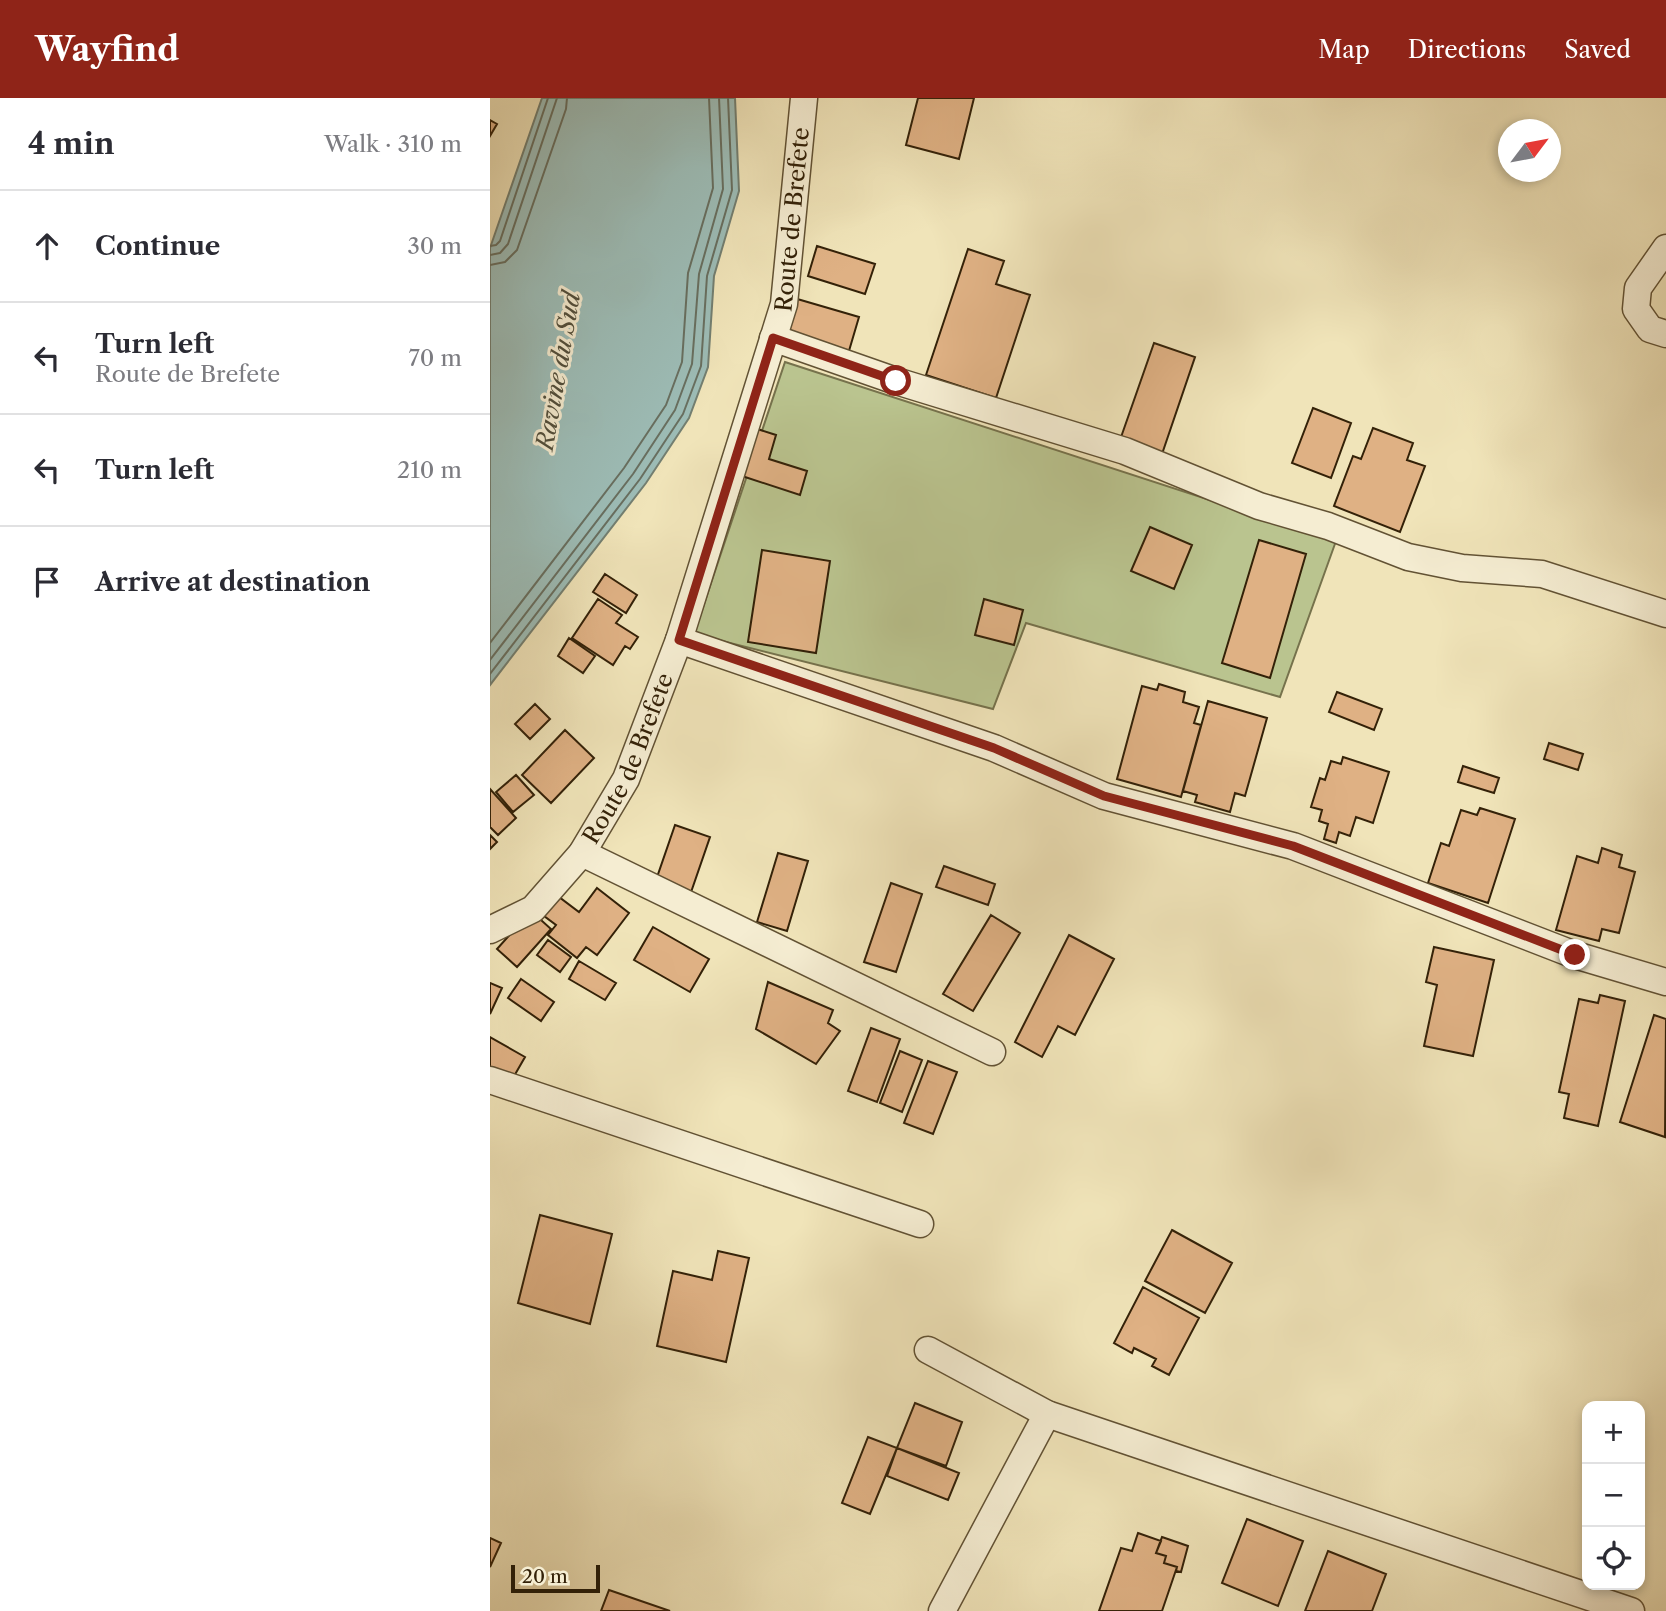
<!DOCTYPE html>
<html lang="en">
<head>
<meta charset="utf-8">
<style>
  body { margin:0; font-family:"Libre Caslon Text",serif; background:#f2f2f3; color:#2b2b33 }
  .controls { position:absolute; right:21px; bottom:21px; display:grid; overflow:hidden; border-radius:14px; box-shadow:0 4px 10px #0003 }
  .controls button { width:63px; height:63px; display:grid; place-items:center; padding:0; border:0; border-bottom:2px solid #e1e1e2; background:#fff; color:#2b2b33; font:35px sans-serif }
  .compass { position:absolute; left:1008px; top:21px; width:63px; height:63px; border-radius:50%; background:#fff; box-shadow:0 4px 10px #0003; rotate:58deg }
  .scale { position:absolute; left:21px; bottom:18px; width:89px; box-sizing:border-box; padding-left:7px; border:4px solid #332108; border-top:0; font-size:19px; line-height:24px; white-space:nowrap; color:#332108; -webkit-text-stroke:5px #f5edd2; paint-order:stroke }
  .stop { position:absolute; width:21px; height:21px; margin:-16px; border:5px solid #8f2418; border-radius:50%; background:#fff }
  .stop.end { background:#8f2418; border-color:#fff; box-shadow:0 2px 7px #0008 }
  .list { margin:0; padding:0; list-style:none }
  h2 { display:flex; justify-content:space-between; align-items:center; height:91px; margin:0; padding:0 28px; font-size:30px }
  h2 small { font-size:23px; font-weight:400; color:#7c7c81 }
  .list li { display:grid; grid-template-columns:46px 1fr auto; gap:21px; align-items:center; box-sizing:border-box; height:112px; padding:0 28px; border-top:2px solid #e1e1e2 }
  .list b { display:block; font-size:26px; white-space:nowrap }
  .list p { margin:0; font-size:23px; white-space:nowrap; color:#7c7c81 }
  .list em { font-size:23px; font-style:normal; color:#7c7c81 }
  .icon { flex:none; width:38px; height:38px; fill:none; stroke:currentColor; stroke-width:2; stroke-linecap:round; stroke-linejoin:round }
  .map { position:relative; flex:none; width:1176px; height:1513px; overflow:hidden }
  header { display:flex; align-items:center; gap:42px; box-sizing:border-box; height:98px; padding:0 35px; background:#8f2418; color:#fff }
  header strong { font-size:33px }
  nav { display:flex; gap:38px; margin-inline-start:auto; font-size:24px }
  main { display:flex }
  aside { flex:1; background:#fff }
  .map>svg:first-child { display:block }
  .green { fill:#bac48f; stroke:#76724c; stroke-width:2 }
  .water { fill:#9dbdb7; stroke:#737f71; stroke-width:2 }
  .lines { fill:none; stroke-linecap:round; stroke-linejoin:round }
  .shore { stroke:#686f60; stroke-width:2 }
  .building { fill:#dfb184; stroke:#332108; stroke-width:2 }
  .minor-casing { stroke:#625234; stroke-width:29 }
  .minor { stroke:#f5edd2; stroke-width:26 }
  .route { stroke:#8f2418; stroke-width:9 }
  .labels { text-anchor:middle; dominant-baseline:central; stroke-width:6; stroke-linejoin:round; paint-order:stroke }
  .street-label { font-size:23px; fill:#332108; stroke:#f5edd2 }
  .water-label { font-size:24px; font-style:italic; fill:#53503d; stroke:#f5edd2 }
</style>
</head>
<body>
<header>
<strong>Wayfind</strong>
<nav><a>Map</a><a>Directions</a><a>Saved</a></nav>
</header>
<main>
<aside>
<h2>4 min<small>Walk · 310 m</small></h2>
<ul class="list">
<li><svg class="icon" aria-label="ahead" viewBox="0 0 24 24"><path d="M12 20V5M6 11l6-6 6 6"/></svg><div><b>Continue</b></div><em>30 m</em></li>
<li><svg class="icon" aria-label="left" viewBox="0 0 24 24"><path d="M17 20v-9H6M10 6l-5 5 5 5"/></svg><div><b>Turn left</b><p>Route de Brefete</p></div><em>70 m</em></li>
<li><svg class="icon" aria-label="left" viewBox="0 0 24 24"><path d="M17 20v-9H6M10 6l-5 5 5 5"/></svg><div><b>Turn left</b></div><em>210 m</em></li>
<li><svg class="icon" aria-label="arrive" viewBox="0 0 24 24"><path d="M6 21V4h12l-3 4 3 4H6"/></svg><div><b>Arrive at destination</b></div></li>
</ul>
</aside>
<div class="map">
<svg width="1176" height="1513" viewBox="0 0 1176 1513">
  <rect width="100%" height="100%" fill="#f0e4b9"/>
  <filter id="stains"><feTurbulence type="fractalNoise" baseFrequency=".00286" numOctaves="4"/><feColorMatrix values="0 0 0 0 .2 0 0 0 0 .09 0 0 0 0 .02 0 0 0 .5 -.17"/></filter>
  <radialGradient id="worn" r=".72"><stop offset=".6" stop-color="#630" stop-opacity="0"/><stop offset="1" stop-color="#630" stop-opacity=".3"/></radialGradient>
  <path class="green" d="M295,264l551,179 -56,156 -254,-74 -33,86 -299,-75z"/>
  <path class="water" d="M52,0h193l4,93 -25,85 -6,91 -19,51 -43,65 -156,202v-437z"/>
  <g class="lines">
    <path class="shore" d="M0,148l6,-1 4,-4 48,-143
      M0,157l10,-2 8,-9 49,-146
      M0,167l15,-3 12,-12 49,-141 1,-11
      M0,545l134,-175 42,-63 16,-43 6,-89 25,-85 -4,-90
      M0,562l143,-186 42,-64 17,-46 7,-90 24,-85 -4,-91
      M0,576l150,-195 43,-65 18,-48 6,-90 25,-86 -4,-92"/>
  </g>
  <path class="building" d="M428,0h56l-15,61 -53,-14z
    M0,22l7,4 -7,12z
    M327,148l58,18 -10,30 -57,-18z
    M478,151l36,12 -8,23 34,11 -34,103 -70,-23z
    M297,198l72,21 -13,44 -71,-21z
    M664,245l41,14 -33,97 -42,-14z
    M823,310l38,15 -20,55 -39,-15z
    M261,329l25,8 -7,24 38,12 -7,24 -64,-21z
    M883,330l40,15 -6,17 18,6 -25,66 -66,-26 19,-50 8,3z
    M660,429l42,18 -18,44 -43,-18z
    M769,442l47,14 -36,124 -48,-15z
    M272,452l68,11 -14,92 -68,-11z
    M115,476l32,21 -11,18 -33,-21z
    M108,501l24,16 -6,8 22,14 -8,12 -5,-3 -12,19 -41,-27z
    M494,501l39,11 -9,35 -39,-10z
    M79,540l26,18 -12,17 -25,-17z
    M669,586l26,8 -2,10 16,5 -5,16 7,2 -20,72 -64,-18 25,-93 15,4z
    M847,594l45,17 -8,21 -45,-18z
    M718,603l59,17 -22,78 -10,-3 -5,19 -35,-10 2,-7 -14,-4z
    M45,606l15,15 -20,20 -15,-15z
    M75,632l29,28 -43,45 -29,-28z
    M1059,645l34,11 -5,16 -34,-11z
    M853,659l46,15 -16,51 -17,-6 -6,19 -11,-4 -3,11 -12,-4 4,-15 -9,-3 3,-11 -11,-3 9,-29 5,2 6,-19 10,3z
    M973,668l36,12 -5,15 -36,-11z
    M26,677l18,20 -21,17 -17,-20z
    M0,691l26,29 -18,17 -8,-8z
    M990,710l35,11 -27,84 -60,-20 13,-40 8,3 12,-36 16,5z
    M185,727l35,12 -21,61 -35,-12z
    M0,737l7,7 -7,7z
    M1112,750l20,7 -3,12 16,5 -16,61 -17,-4 -3,12 -43,-11 21,-74 21,7z
    M288,755l30,8 -21,70 -30,-9z
    M454,768l51,18 -7,21 -52,-18z
    M401,785l31,11 -26,78 -32,-10z
    M107,790l32,25 -32,42 -11,-8 -9,11 -29,-23 8,-10 -20,-15 15,-19 28,21z
    M41,813l20,18 -34,38 -20,-18z
    M501,817l29,18 -47,78 -30,-17z
    M163,829l56,32 -19,33 -56,-32z
    M579,837l45,24 -39,76 -17,-9 -16,31 -27,-15z
    M58,842l23,17 -11,15 -23,-17z
    M944,849l60,13 -21,96 -49,-10 13,-61 -11,-3z
    M89,863l37,22 -11,17 -36,-21z
    M31,881l33,23 -13,19 -33,-23z
    M278,884l65,28 -5,13 12,8 -24,33 -60,-35z
    M0,885l12,5 -12,26z
    M1110,897l25,6 -27,125 -34,-8 5,-24 -10,-2 20,-93 19,4z
    M1164,917l12,4 -1,118 -45,-15z
    M381,930l29,11 -23,63 -29,-11z
    M0,939l35,20 -16,28 -19,-11z
    M410,953l22,9 -20,52 -22,-9z
    M438,963l29,11 -24,62 -29,-11z
    M50,1117l72,19 -22,90 -72,-21z
    M682,1132l60,33 -27,50 -60,-32z
    M228,1153l31,7 -23,104 -69,-16 16,-75 39,9z
    M653,1189l56,31 -30,57 -17,-9 4,-7 -22,-11 -2,5 -18,-10z
    M425,1305l47,19 -16,44 -49,-18z
    M378,1339l29,11 -27,66 -28,-11z
    M407,1350l62,25 -11,27 -61,-24z
    M757,1421l56,22 -25,65 -56,-23z
    M648,1435l23,8 -5,12 10,3 -2,7 13,4 -15,44h-63l22,-63 11,3z
    M672,1439l26,9 -7,26 -5,-1 1,-4 -13,-4 2,-7 -10,-3z
    M0,1440l11,5 -11,24z
    M838,1453l58,23 -14,37h-67z
    M119,1492l61,21h-69z"/>
  <g class="lines">
    <defs>
      <g id="minor">
        <path d="M1176,150l-28,40 -2,21 14,20 16,5"/>
        <path d="M283,240l123,43 229,70 134,55 69,20 80,31 54,11 80,6 124,40"/>
        <path d="M189,542l315,108 110,48 189,50 282,109 91,27"/>
        <path d="M92,755l410,199"/>
        <path id="s1" d="M0,832l43,-21 49,-56 44,-74 53,-139 105,-336 20,-206"/>
        <path d="M0,982l430,144"/>
        <path d="M438,1252l119,64 584,197"/>
        <path d="M452,1513l105,-197"/>
      </g>
    </defs>
    <use href="#minor" class="minor-casing"/>
    <use href="#minor" class="minor"/>
  </g>
  <g class="lines">
    <path class="route" d="M406,283l-123,-43 -94,302 315,108 110,48 189,50 282,109"/>
  </g>
  <g class="labels">
    <g class="street-label">
      <text stroke="none"><textPath href="#s1" startOffset="794">Route de Brefete</textPath></text>
      <text stroke="none"><textPath href="#s1" startOffset="228">Route de Brefete</textPath></text>
    </g>
    <g class="water-label">
      <text transform="translate(68 273) rotate(-80)">Ravine du Sud</text>
    </g>
  </g>
  <rect width="100%" height="100%" filter="url(#stains)"/>
  <rect width="100%" height="100%" fill="url(#worn)"/>
</svg>
<div class="controls">
<button>+</button>
<button>−</button>
<button><svg class="icon" aria-label="locate" viewBox="0 0 24 24"><circle cx="12" cy="12" r="6"/><path d="M12 2v4M12 18v4M2 12h4M18 12h4"/></svg></button>
</div>
<svg class="compass" viewBox="-18 -18 36 36"><path d="M0-13l5 13h-10z" fill="#e53935"/><path d="M0 13l5-13h-10z" fill="#7c7c81"/></svg>
<div class="scale">20 m</div>
<div class="stop" style="left:406px;top:283px"></div>
<div class="stop end" style="left:1085px;top:857px"></div>
</div>
</main>
</body>
</html>
